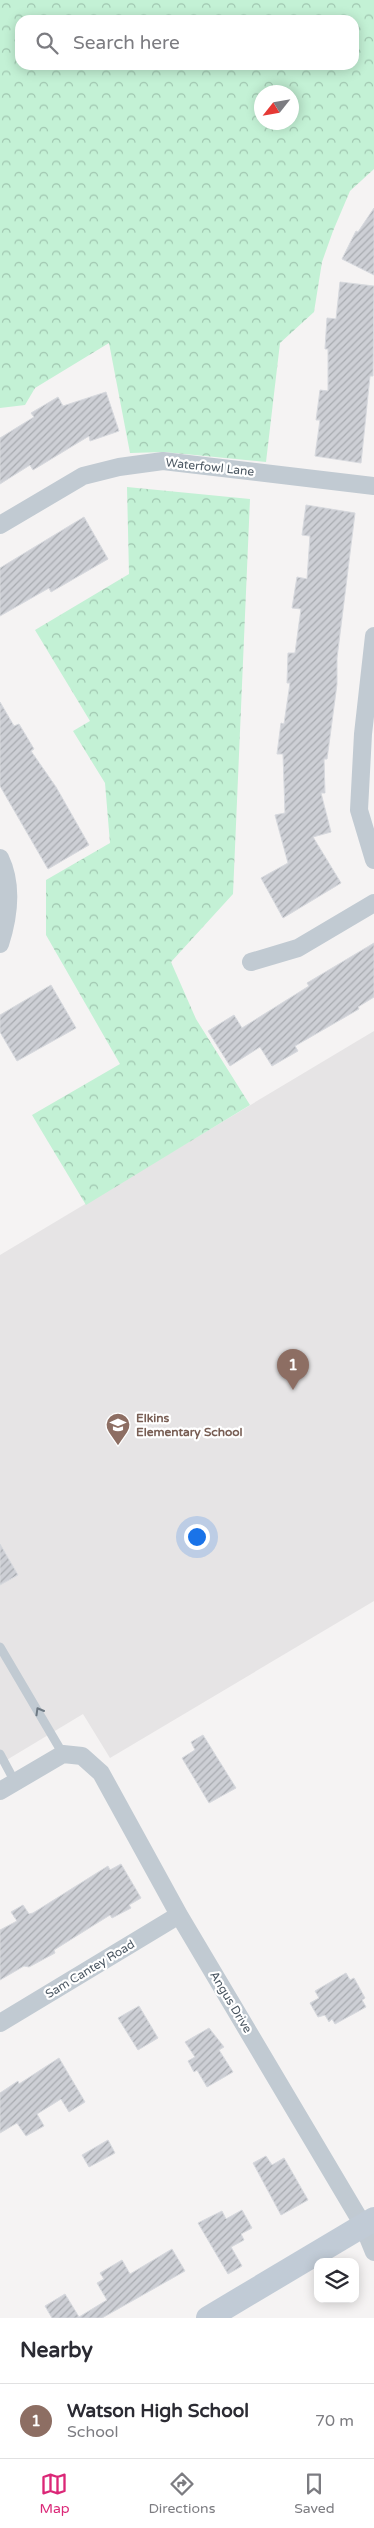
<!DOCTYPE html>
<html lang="en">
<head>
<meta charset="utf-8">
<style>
  body { margin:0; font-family:"Varela Round",sans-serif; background:#f7f7f7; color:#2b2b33 }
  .controls { position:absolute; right:15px; bottom:15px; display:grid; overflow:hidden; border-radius:10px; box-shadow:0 2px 12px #0003 }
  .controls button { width:45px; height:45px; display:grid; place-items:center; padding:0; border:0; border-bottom:1px solid #e1e1e2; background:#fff; color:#2b2b33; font:25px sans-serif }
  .compass { position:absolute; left:254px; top:85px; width:45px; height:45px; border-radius:50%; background:#fff; box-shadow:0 2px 12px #0003; rotate:239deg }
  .you { position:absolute; left:196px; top:1536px; width:18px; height:18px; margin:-12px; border:4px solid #fff; border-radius:50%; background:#1a73e8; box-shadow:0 0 0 8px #1a73e833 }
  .badge { display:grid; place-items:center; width:32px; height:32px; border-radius:50%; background:#db2777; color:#fff; font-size:16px; font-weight:700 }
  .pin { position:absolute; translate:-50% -41px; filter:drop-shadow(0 1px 2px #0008) }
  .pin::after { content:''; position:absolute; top:26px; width:18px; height:15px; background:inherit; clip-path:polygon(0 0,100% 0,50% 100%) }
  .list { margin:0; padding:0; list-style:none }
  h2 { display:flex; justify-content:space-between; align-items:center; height:65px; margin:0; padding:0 20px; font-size:21px }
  h2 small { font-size:16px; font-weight:400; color:#7c7c81 }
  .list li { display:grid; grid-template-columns:32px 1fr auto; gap:15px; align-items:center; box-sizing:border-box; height:75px; padding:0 20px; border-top:1px solid #e1e1e2 }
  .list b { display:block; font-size:19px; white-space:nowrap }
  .list p { margin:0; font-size:16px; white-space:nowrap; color:#7c7c81 }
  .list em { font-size:16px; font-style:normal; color:#7c7c81 }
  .icon { flex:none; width:28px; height:28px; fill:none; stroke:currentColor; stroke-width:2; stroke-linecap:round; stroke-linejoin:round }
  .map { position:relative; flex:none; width:374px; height:2318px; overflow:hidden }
  .search { position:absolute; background:#fff; box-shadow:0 2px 12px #0003; left:15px; right:15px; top:15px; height:55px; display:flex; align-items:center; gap:12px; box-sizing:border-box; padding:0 18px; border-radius:15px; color:#7c7c81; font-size:19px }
  .sheet { height:140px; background:#fff }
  nav { display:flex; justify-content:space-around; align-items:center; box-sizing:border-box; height:70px; border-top:1px solid #e1e1e2; background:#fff; font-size:14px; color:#7c7c81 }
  nav a { display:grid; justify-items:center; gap:2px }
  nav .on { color:#db2777 }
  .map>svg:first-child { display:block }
  .education { fill:#e6e4e5 }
  .forest { fill:url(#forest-crowns); fill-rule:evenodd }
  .building { fill:url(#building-hatch); stroke:#d7d9de }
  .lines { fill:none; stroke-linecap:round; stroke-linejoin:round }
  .lane { stroke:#c1cad2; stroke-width:9 }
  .street { stroke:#c1cad2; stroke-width:18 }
  .secondary { stroke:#c1cbd6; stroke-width:24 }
  .oneway { stroke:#6e7983 }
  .labels { text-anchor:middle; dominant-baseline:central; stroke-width:4.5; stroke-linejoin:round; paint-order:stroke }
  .street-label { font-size:12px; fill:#4a5661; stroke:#fff }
  .education-label { font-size:12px; font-weight:bold; fill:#785e54; stroke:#fff; text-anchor:start }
</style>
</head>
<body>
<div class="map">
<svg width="374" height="2318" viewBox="0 0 374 2318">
  <defs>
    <pattern id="forest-crowns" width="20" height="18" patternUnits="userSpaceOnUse" patternTransform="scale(1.25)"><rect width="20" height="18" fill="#c3f1d5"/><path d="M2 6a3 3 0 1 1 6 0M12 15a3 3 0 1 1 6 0" fill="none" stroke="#a0c6b0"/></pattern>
    <pattern id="building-hatch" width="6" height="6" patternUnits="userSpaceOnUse" patternTransform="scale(1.25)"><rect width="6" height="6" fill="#cdcfd5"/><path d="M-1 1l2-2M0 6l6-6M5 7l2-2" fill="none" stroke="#a8abb0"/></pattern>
  </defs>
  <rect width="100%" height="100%" fill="#f5f3f3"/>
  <path class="education" d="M374,1031v570l-264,157 -27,-44 -83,50v-509z"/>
  <path class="forest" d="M0,0h374v169l-24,22 -17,40 -11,31 -8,50 -34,31 -14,119 -102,-10 -34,1 -21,-110 -74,45 -10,17 -25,3zM20,20h334v45h-334zM262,92h30v30h-30z
    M127,487l123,12 -17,395 -62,68 25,57 54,86 -164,100 -54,-90 88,-51 -74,-129v-55l64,-37 -5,-60 -32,-52 17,-10 -55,-91 94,-56z"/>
  <path class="building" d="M374,208v67l-32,-16 14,-28 2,1z
    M340,282l34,4 -1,90h-3l-9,87 -46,-7 5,-36h-4l4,-30 8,1v-42h-3l2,-31 9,1z
    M106,392l13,39 -29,10 -1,-5 -56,34 -3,-5 -30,19v-46l34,-21 -3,-4 27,-16 5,9z
    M306,505l49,8 -18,145v26l-10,75h-3l1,34h-4l10,39 -18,5 28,46 -58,35 -22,-40 27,-15 -13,-48 10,-2 -2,-59h-6l4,-31 3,1 6,-41h-3l1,-30h7l6,-44 -9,-1 5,-31 10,2 3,-43 -8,-1z
    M84,517l24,42 -57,33 -2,-4 -49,28v-48z
    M0,702l14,24 5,-2 15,25 -3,2 25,36 33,58 -41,24 -48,-83z
    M374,943v54l-16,10 1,2 -64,37 3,5 -26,15 -12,-19 -30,19 -22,-35 26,-16 8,13 67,-42 -2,-3z
    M51,985l25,43 -59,33 -17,-29v-17z
    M0,1544l18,31 -18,10z
    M203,1735l33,53 -27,15 -27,-45 13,-8 -4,-8z
    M121,1864l20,34 -12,7 2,3 -19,10 -2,-3 -56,35 1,3 -26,14 -5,-1 -24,14v-50l17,-9 -6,-9 12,-7 6,9 4,-1 75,-47 2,4z
    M346,1973l4,7 4,-2 11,20 -3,2 4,7 -31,17 -3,-5 -3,3 -4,-7 -7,2 -8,-14 9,-5 -4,-7z
    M139,2006l19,32 -20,12 -20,-32z
    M209,2028l15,19 -5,3 14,22 -26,15 -10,-17 -3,2 -6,-11 7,-4 -10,-15z
    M59,2058l26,44 -16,10 -8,-13 -24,15 7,12 -18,10 -9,-13 -17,10v-40l18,-12 1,3z
    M108,2140l7,13 -26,14 -7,-12z
    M266,2156l6,9 12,-7 24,42 -27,15 -28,-52z
    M242,2210l10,18 -11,6 3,6 -13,7 11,19 -14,8 -30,-51 24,-12 4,8z
    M172,2249l13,22 -83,47h-50l-7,-12 20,-12 14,23 28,-17 -10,-17 7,-4 -4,-6 22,-13 8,14z"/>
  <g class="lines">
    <path class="lane" d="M0,1647l63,107
      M0,1754l15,28"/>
    <path class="street" d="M0,525l83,-49 36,-9 44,-6 211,25
      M374,636l-11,98 -4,76 15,50
      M0,858c13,27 9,58 0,86
      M251,962l47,-14 76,-45
      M0,1791l63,-37 19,2 19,17 78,142 184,310 11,27
      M0,2023l179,-108"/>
    <path class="secondary" d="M208,2318l166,-99"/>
  </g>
  <defs><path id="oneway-chevron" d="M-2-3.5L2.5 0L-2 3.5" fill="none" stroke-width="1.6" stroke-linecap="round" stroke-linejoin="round" transform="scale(1.25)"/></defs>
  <use class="oneway" href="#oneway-chevron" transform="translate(39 1711) rotate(-120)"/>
  <defs>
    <symbol id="school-pin" viewBox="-11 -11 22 30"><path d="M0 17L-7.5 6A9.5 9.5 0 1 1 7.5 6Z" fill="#8d6e63" stroke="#fff"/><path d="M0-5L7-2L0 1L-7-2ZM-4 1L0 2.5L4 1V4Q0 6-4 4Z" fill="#fff"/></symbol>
  </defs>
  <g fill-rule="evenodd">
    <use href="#school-pin" x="104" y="1411" width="28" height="38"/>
  </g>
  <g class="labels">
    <g class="street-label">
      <text transform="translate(210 467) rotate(6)">Waterfowl Lane</text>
      <text transform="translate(90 1969) rotate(-31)">Sam Cantey Road</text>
      <text transform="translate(231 2002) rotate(59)">Angus Drive</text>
    </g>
    <g class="education-label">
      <text x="136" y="1418">Elkins<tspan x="136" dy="14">Elementary School</tspan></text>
    </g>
  </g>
</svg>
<div class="controls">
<button><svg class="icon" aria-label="layers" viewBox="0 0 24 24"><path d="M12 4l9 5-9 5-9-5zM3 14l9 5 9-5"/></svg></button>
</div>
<svg class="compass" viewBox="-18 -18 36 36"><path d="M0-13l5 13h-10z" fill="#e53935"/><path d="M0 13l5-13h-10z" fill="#7c7c81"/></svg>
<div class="you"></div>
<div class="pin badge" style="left:293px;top:1390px;background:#8d6e63">1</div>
<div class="search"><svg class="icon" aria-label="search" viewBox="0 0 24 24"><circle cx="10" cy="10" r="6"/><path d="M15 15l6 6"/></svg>Search here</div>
</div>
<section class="sheet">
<h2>Nearby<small></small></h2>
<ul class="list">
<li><span class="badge" style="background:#8d6e63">1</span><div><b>Watson High School</b><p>School</p></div><em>70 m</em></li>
</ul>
</section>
<nav>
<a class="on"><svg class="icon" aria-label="map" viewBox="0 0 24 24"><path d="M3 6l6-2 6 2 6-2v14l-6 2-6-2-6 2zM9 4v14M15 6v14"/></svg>Map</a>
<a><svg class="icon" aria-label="directions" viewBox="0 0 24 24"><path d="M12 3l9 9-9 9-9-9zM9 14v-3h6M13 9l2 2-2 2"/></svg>Directions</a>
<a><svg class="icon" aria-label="saved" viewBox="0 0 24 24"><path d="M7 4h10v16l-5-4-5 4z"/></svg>Saved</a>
</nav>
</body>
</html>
